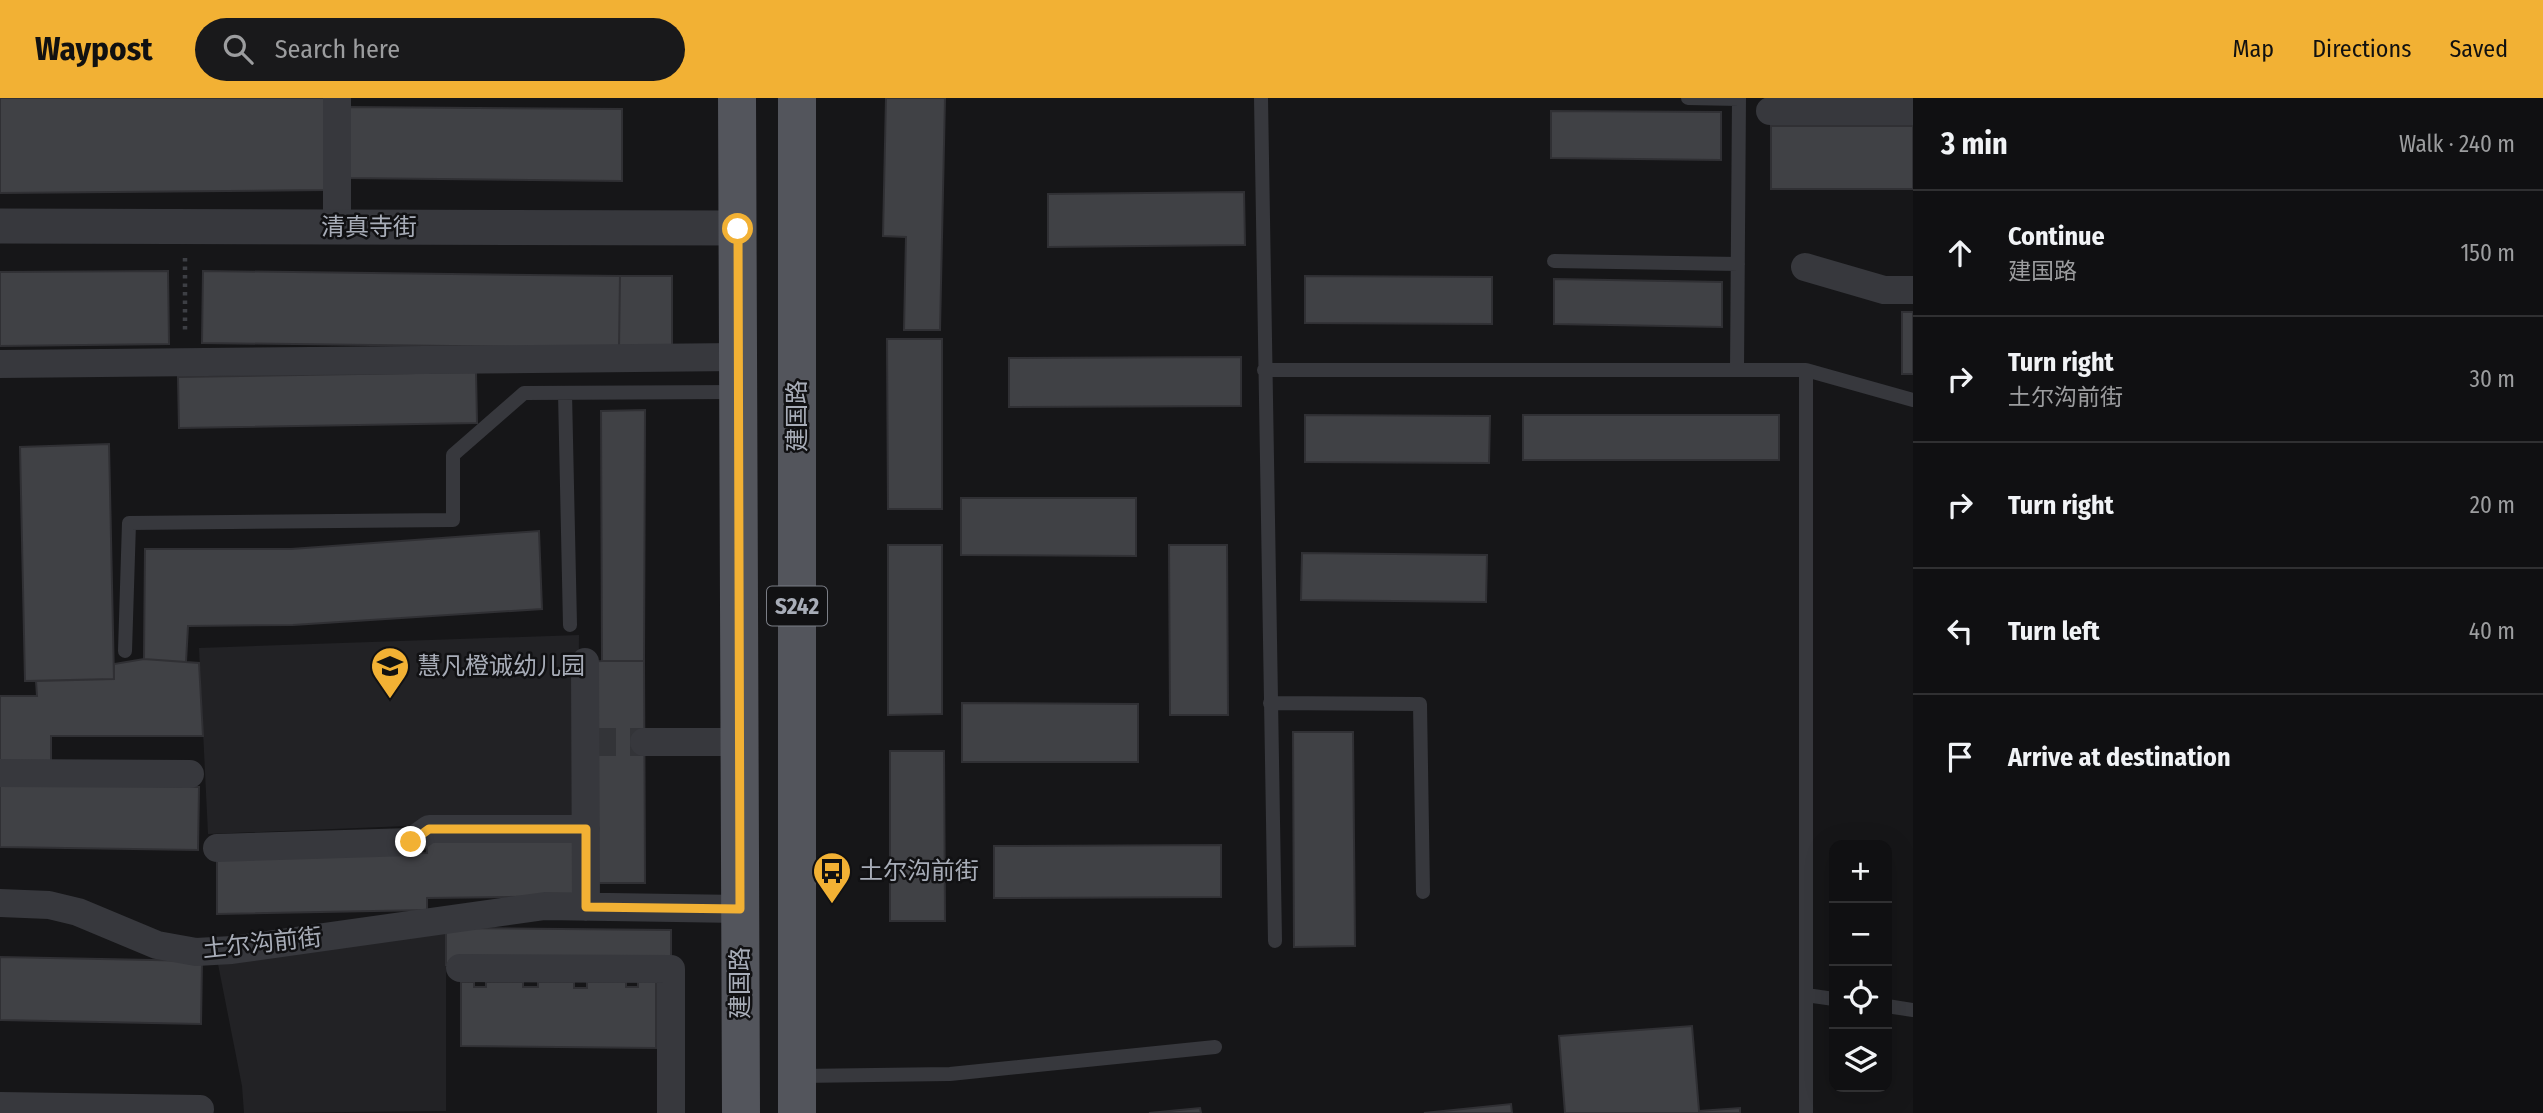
<!DOCTYPE html>
<html lang="en">
<head>
<meta charset="utf-8">
<style>
  body { margin:0; font-family:"Fira Sans Condensed","Noto Sans SC",sans-serif; background:#19191b; color:#f1f3f6 }
  .controls { position:absolute; right:21px; bottom:21px; display:grid; overflow:hidden; border-radius:14px; box-shadow:0 7px 28px #0002 }
  .controls button { width:63px; height:63px; display:grid; place-items:center; padding:0; border:0; border-bottom:2px solid #303032; background:#101012; color:#f1f3f6; font:35px sans-serif }
  .stop { position:absolute; width:21px; height:21px; margin:-16px; border:5px solid #f2b134; border-radius:50%; background:#fff }
  .stop.end { background:#f2b134; border-color:#fff; box-shadow:0 2px 7px #0008 }
  .list { margin:0; padding:0; list-style:none }
  h2 { display:flex; justify-content:space-between; align-items:center; height:91px; margin:0; padding:0 28px; font-size:30px }
  h2 small { font-size:23px; font-weight:400; color:#9c9d9f }
  .list li { display:grid; grid-template-columns:46px 1fr auto; gap:21px; align-items:center; box-sizing:border-box; height:126px; padding:0 28px; border-top:2px solid #303032 }
  .list b { display:block; font-size:26px; white-space:nowrap }
  .list p { margin:0; font-size:23px; white-space:nowrap; color:#9c9d9f }
  .list em { font-size:23px; font-style:normal; color:#9c9d9f }
  .icon { flex:none; width:38px; height:38px; fill:none; stroke:currentColor; stroke-width:2; stroke-linecap:round; stroke-linejoin:round }
  .map { position:relative; flex:none; width:1913px; height:1015px; overflow:hidden }
  header { display:flex; align-items:center; gap:42px; box-sizing:border-box; height:98px; padding:0 35px; background:#f2b134; color:#111 }
  header strong { font-size:33px }
  nav { display:flex; gap:38px; margin-inline-start:auto; font-size:24px }
  .search { width:490px; height:63px; background:#19191b; display:flex; align-items:center; gap:18px; box-sizing:border-box; padding:0 24px; border-radius:38px; color:#9c9d9f; font-size:26px }
  main { display:flex }
  aside { flex:1; background:#101012 }
  .map>svg:first-child { display:block }
  .built { fill:#222225 }
  .building { fill:#404145; stroke:#303034; stroke-width:2 }
  .lines { fill:none; stroke-linecap:round; stroke-linejoin:round }
  .minor-tunnel { stroke:#333438; stroke-width:28; stroke-dasharray:28 14; stroke-linecap:butt }
  .path { stroke:#3d3f44; stroke-width:4.5; stroke-dasharray:3.5 5; stroke-linecap:butt }
  .service { stroke:#37383d; stroke-width:14 }
  .minor { stroke:#37383d; stroke-width:28 }
  .tertiary { stroke:#37383d; stroke-width:35 }
  .primary { stroke:#53555c; stroke-width:38 }
  .route { stroke:#f2b134; stroke-width:9 }
  .labels { text-anchor:middle; dominant-baseline:central; stroke-width:5; stroke-linejoin:round; paint-order:stroke }
  .shield { fill:#111113; stroke:#7b7e86; stroke-width:2 }
  .shield-label { font-size:23px; font-weight:bold; fill:#a8adb8 }
  .street-label { font-size:24px; fill:#a8adb8; stroke:#111113 }
  .poi-label { font-size:24px; fill:#a8adb8; stroke:#111113; text-anchor:start }
</style>
</head>
<body>
<header>
<strong>Waypost</strong>
<div class="search"><svg class="icon" aria-label="search" viewBox="0 0 24 24"><circle cx="10" cy="10" r="6"/><path d="M15 15l6 6"/></svg>Search here</div>
<nav><a>Map</a><a>Directions</a><a>Saved</a></nav>
</header>
<main>
<div class="map">
<svg width="1913" height="1015" viewBox="0 0 1913 1015">
  <rect width="100%" height="100%" fill="#161618"/>
  <path class="built" d="M579,537l-2,184 -369,15 -9,-186z
    M446,830v183l-202,2 -2,-27 -24,-122z"/>
  <path class="building" d="M0,0h326v92l-326,3z
    M886,0h59l-5,232h-36l2,-93 -23,-1z
    M347,9l275,2v72l-276,-3z
    M1551,13l170,1v48l-170,-2z
    M1771,28h142v63h-142z
    M1244,94l1,53 -197,2v-53z
    M168,173l1,73 -169,2v-74z
    M203,173l417,5 -1,72 -417,-5z
    M620,178h52v72h-53z
    M1305,178l187,1v47l-187,-1z
    M1554,181l168,3v45l-168,-3z
    M1902,214h11v62h-11z
    M887,241h55v170h-54z
    M1241,259v49l-232,1v-49z
    M476,274l1,51 -298,5 -1,-51z
    M645,312l-1,251h-42l-1,-250z
    M1305,317l185,1 -1,47 -184,-1z
    M1523,317h256v45h-256z
    M109,346l5,235 -89,2 -5,-234z
    M961,400h175v58l-175,-1z
    M539,433l3,78 -249,16 -105,1 -2,36 -42,-3 1,-110h146z
    M888,447h54v169l-54,1z
    M1169,447h58l1,170h-58z
    M1302,455l185,2 -1,47 -185,-2z
    M144,561l55,4 4,73h-152v27l-51,-1v-66h37l-1,-15 78,-2v-15z
    M602,563h42l1,222h-56l-1,-221z
    M962,605l176,1v58h-176z
    M1293,634h60l2,214 -61,1z
    M890,653h54l1,170h-55z
    M0,685l199,4 -1,63 -198,-3z
    M581,741l1,57 -155,2v12l-210,4v-56l210,-5 -1,-12z
    M1221,747v52l-227,1v-52z
    M446,830l225,2v36l-225,-1z
    M0,859l202,4 -1,63 -201,-4z
    M461,884h13v5h12v-5h37v5h15v-5h36v6h13v-6h39v5h12v-5h18v66l-195,-2z
    M1692,928l7,85 41,-3v5h-175l-6,-77z
    M1511,1006l1,9h-88z
    M1200,1010l1,5h-52z"/>
  <g class="lines">
    <path class="minor-tunnel" d="M588,644h56"/>
    <path class="path" d="M185,160v76"/>
    <path class="service" d="M1261,0l14,843
      M1688,0l51,1
      M1554,163l184,3
      M1264,272h542v743
      M1737,272l2,-272
      M1806,272l107,30
      M565,295l5,232
      M125,553l4,-128 324,-3v-65l71,-62 213,-1
      M1270,605l150,1 3,188
      M1806,897l28,4
      M1887,908l26,4
      M799,978l151,-2 265,-27"/>
    <path class="minor" d="M337,0v129
      M1770,13h143
      M1805,169l79,23h29
      M0,266l738,-7
      M585,564l1,245
      M644,644h95
      M0,675l190,1
      M217,750l194,-6 18,-13h157
      M0,805l49,2 29,7 79,33 39,7 36,-2 313,-44 195,3
      M460,870l211,1v144
      M0,1008l200,3"/>
    <path class="tertiary" d="M0,128l738,2"/>
    <path class="primary" d="M737,0l4,1015
      M797,0v1015"/>
  </g>
  <g class="lines">
    <path class="route" d="M411,744l18,-13h157v78l154,2 -2,-680"/>
  </g>
  <defs>
    <symbol id="school-pin" viewBox="-11 -11 22 30"><path d="M0 17L-7.5 6A9.5 9.5 0 1 1 7.5 6Z" fill="#f2b134" stroke="#111113"/><path d="M0-5L7-2L0 1L-7-2ZM-4 1L0 2.5L4 1V4Q0 6-4 4Z" fill="#111"/></symbol>
    <symbol id="bus-pin" viewBox="-11 -11 22 30"><path d="M0 17L-7.5 6A9.5 9.5 0 1 1 7.5 6Z" fill="#f2b134" stroke="#111113"/><path d="M-5-6H5V4H4V6H2V4H-2V6H-4V4H-5ZM-3.5-4V0h7V-4ZM-3.5 1.2v1.5H-2V1.2ZM2 1.2v1.5H3.5V1.2Z" fill="#111"/></symbol>
  </defs>
  <g fill-rule="evenodd">
    <use href="#school-pin" x="368" y="546" width="44" height="60"/>
    <use href="#bus-pin" x="810" y="751" width="44" height="60"/>
  </g>
  <g class="labels">
    <rect class="shield" x="767" y="488.5" width="60" height="39" rx="5"/>
    <g class="shield-label">
      <text x="797" y="508">S242</text>
    </g>
    <g class="street-label">
      <text x="369" y="129">清真寺街</text>
      <text transform="translate(797 318) rotate(-90)">建国路</text>
      <text transform="translate(262 845) rotate(-6)">土尔沟前街</text>
      <text transform="translate(740 885) rotate(-90)">建国路</text>
    </g>
    <g class="poi-label">
      <text x="417" y="568">慧凡橙诚幼儿园</text>
      <text x="859" y="773">土尔沟前街</text>
    </g>
  </g>
</svg>
<div class="controls">
<button>+</button>
<button>−</button>
<button><svg class="icon" aria-label="locate" viewBox="0 0 24 24"><circle cx="12" cy="12" r="6"/><path d="M12 2v4M12 18v4M2 12h4M18 12h4"/></svg></button>
<button><svg class="icon" aria-label="layers" viewBox="0 0 24 24"><path d="M12 4l9 5-9 5-9-5zM3 14l9 5 9-5"/></svg></button>
</div>
<div class="stop" style="left:738px;top:131px"></div>
<div class="stop end" style="left:411px;top:744px"></div>
</div>
<aside>
<h2>3 min<small>Walk · 240 m</small></h2>
<ul class="list">
<li><svg class="icon" aria-label="ahead" viewBox="0 0 24 24"><path d="M12 20V5M6 11l6-6 6 6"/></svg><div><b>Continue</b><p>建国路</p></div><em>150 m</em></li>
<li><svg class="icon" aria-label="right" viewBox="0 0 24 24"><path d="M7 20v-9h11M14 6l5 5-5 5"/></svg><div><b>Turn right</b><p>土尔沟前街</p></div><em>30 m</em></li>
<li><svg class="icon" aria-label="right" viewBox="0 0 24 24"><path d="M7 20v-9h11M14 6l5 5-5 5"/></svg><div><b>Turn right</b></div><em>20 m</em></li>
<li><svg class="icon" aria-label="left" viewBox="0 0 24 24"><path d="M17 20v-9H6M10 6l-5 5 5 5"/></svg><div><b>Turn left</b></div><em>40 m</em></li>
<li><svg class="icon" aria-label="arrive" viewBox="0 0 24 24"><path d="M6 21V4h12l-3 4 3 4H6"/></svg><div><b>Arrive at destination</b></div></li>
</ul>
</aside>
</main>
</body>
</html>
